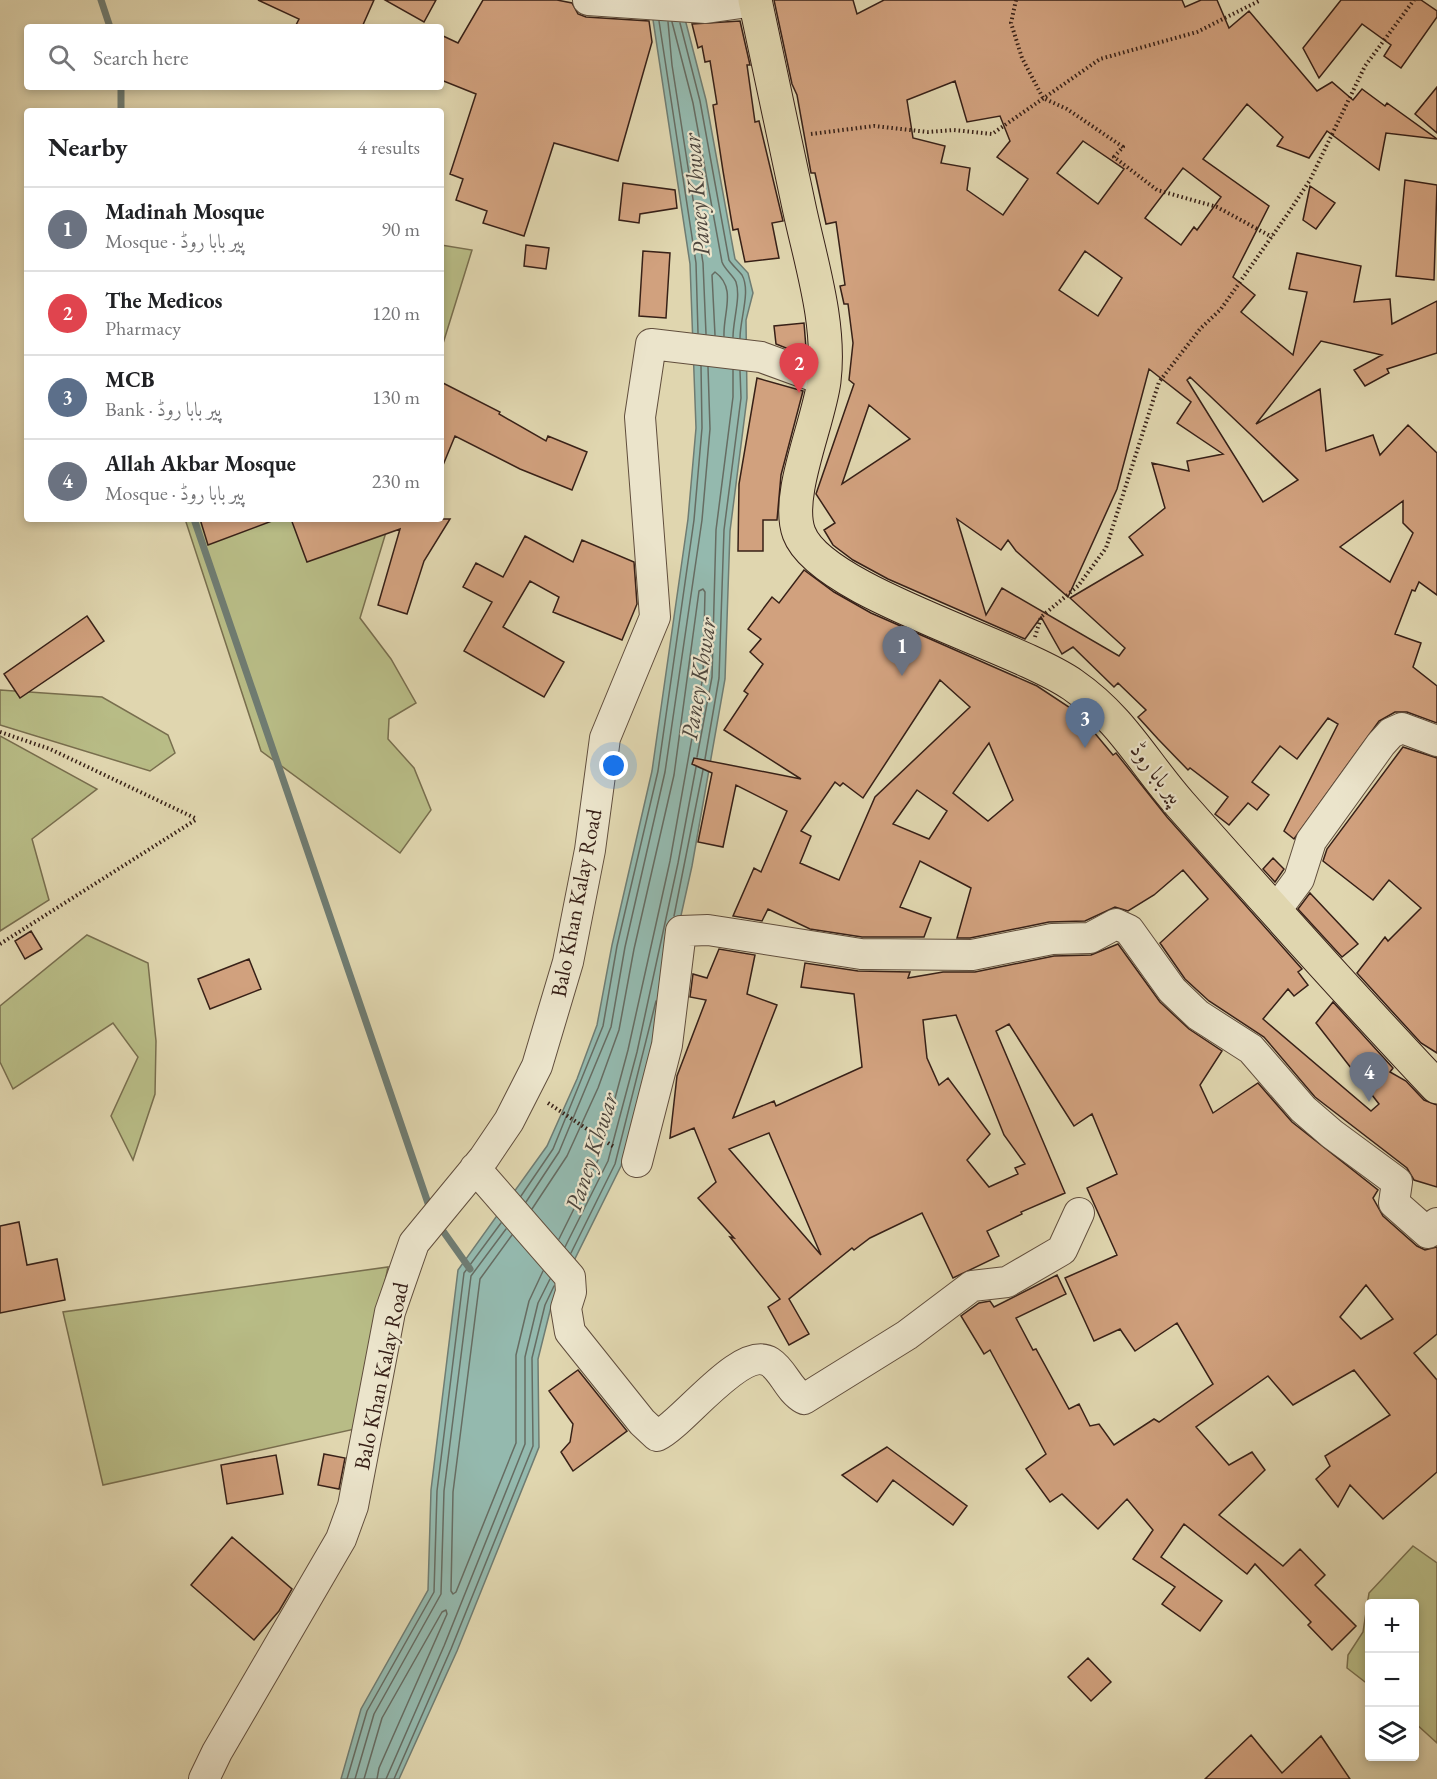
<!DOCTYPE html>
<html lang="en">
<head>
<meta charset="utf-8">
<style>
  body { margin:0; font-family:"EB Garamond",Amiri,serif; background:#f6f6f6; color:#202124 }
  .controls { position:absolute; right:18px; bottom:18px; display:grid; overflow:hidden; border-radius:6px; box-shadow:0 3px 9px #0003 }
  .controls button { width:54px; height:54px; display:grid; place-items:center; padding:0; border:0; border-bottom:2px solid #e0e0e0; background:#fff; color:#202124; font:30px sans-serif }
  .you { position:absolute; left:614px; top:766px; width:21px; height:21px; margin:-15px; border:4px solid #fff; border-radius:50%; background:#1a73e8; box-shadow:0 0 0 9px #1a73e833 }
  .badge { display:grid; place-items:center; width:39px; height:39px; border-radius:50%; background:#8f2418; color:#fff; font-size:20px; font-weight:700 }
  .pin { position:absolute; translate:-50% -50px; filter:drop-shadow(0 2px 3px #0008) }
  .pin::after { content:''; position:absolute; top:32px; width:21px; height:18px; background:inherit; clip-path:polygon(0 0,100% 0,50% 100%) }
  .list { margin:0; padding:0; list-style:none }
  h2 { display:flex; justify-content:space-between; align-items:center; height:78px; margin:0; padding:0 24px; font-size:26px }
  h2 small { font-size:20px; font-weight:400; color:#757577 }
  .list li { display:grid; grid-template-columns:39px 1fr auto; gap:18px; align-items:center; box-sizing:border-box; height:84px; padding:0 24px; border-top:2px solid #e0e0e0 }
  .list b { display:block; font-size:22px; white-space:nowrap }
  .list p { margin:0; font-size:20px; white-space:nowrap; color:#757577 }
  .list em { font-size:20px; font-style:normal; color:#757577 }
  .icon { flex:none; width:33px; height:33px; fill:none; stroke:currentColor; stroke-width:2; stroke-linecap:round; stroke-linejoin:round }
  .map { position:relative; flex:none; width:1437px; height:1779px; overflow:hidden }
  .search { position:absolute; background:#fff; box-shadow:0 3px 9px #0003; left:24px; top:24px; width:420px; height:66px; display:flex; align-items:center; gap:15px; box-sizing:border-box; padding:0 21px; border-radius:6px; color:#757577; font-size:22px }
  .panel { position:absolute; background:#fff; box-shadow:0 3px 9px #0003; left:24px; top:108px; width:420px; height:414px; border-radius:6px }
  .map>svg:first-child { display:block }
  .green { fill:#b8bc86; stroke:#786e4e; stroke-width:1.5 }
  .water { fill:#94b9ae; stroke:#6f7c72; stroke-width:1.5 }
  .lines { fill:none; stroke-linecap:round; stroke-linejoin:round }
  .shore { stroke:#666c62; stroke-width:1.5 }
  .stream { stroke:#6f7c72; stroke-width:7 }
  .building { fill:#d1a17e; stroke:#372017; stroke-width:1.5; fill-rule:evenodd }
  .minor-casing { stroke:#614e3d; stroke-width:32 }
  .major-casing { stroke:#372017; stroke-width:35 }
  .path { stroke:#372017; stroke-width:4; stroke-dasharray:1.5 3; stroke-linecap:butt }
  .minor { stroke:#ebe4cb; stroke-width:30 }
  .major { stroke:#e0d6af; stroke-width:33 }
  .labels { text-anchor:middle; dominant-baseline:central; stroke-width:4.5; stroke-linejoin:round; paint-order:stroke }
  .street-label { font-size:22px; fill:#372017; stroke:#ebe4cb }
  .water-label { font-size:24px; font-style:italic; fill:#4e463d; stroke:#ebe4cb }
</style>
</head>
<body>
<div class="map">
<svg width="1437" height="1779" viewBox="0 0 1437 1779">
  <rect width="100%" height="100%" fill="#e0d6af"/>
  <filter id="stains"><feTurbulence type="fractalNoise" baseFrequency=".00333" numOctaves="4"/><feColorMatrix values="0 0 0 0 .2 0 0 0 0 .09 0 0 0 0 .02 0 0 0 .5 -.17"/></filter>
  <radialGradient id="worn" r=".72"><stop offset=".6" stop-color="#630" stop-opacity="0"/><stop offset="1" stop-color="#630" stop-opacity=".3"/></radialGradient>
  <path class="green" d="M441,245l31,5 -31,100z
    M185,519h205l-30,99 31,41 25,44 -27,16 -1,20 26,29 17,42 -31,43 -139,-102z
    M0,690l102,7 66,38 7,18 -25,18 -150,-46z
    M0,736l97,53 -65,50 17,61 -49,31z
    M87,935l61,28 8,78 -1,53 -22,66 -22,-44 27,-59 -25,-34 -100,66 -13,-27v-56z
    M388,1267l-10,48 -14,112 -261,58 -40,-173z
    M1413,1546l24,17v180l-22,-20 -1,-119h-44l-1,81 -22,-17 1,-13 15,-23 6,-39z"/>
  <path class="water" d="M650,0l35,19 21,81 29,159 13,14 5,20 -7,27 1,78 -17,133 -5,148 -33,187 -42,189 -29,111 -70,141 -13,52 1,88 -82,204 -58,128h-58l20,-70 67,-119 3,-100 27,-220 89,-124 30,-67 20,-54 15,-80 40,-174 36,-252 8,-91 -6,-164z"/>
  <g class="lines">
    <path class="shore" d="M659,21l37,242 2,70
      M668,22l4,43 31,198 3,71
      M672,22l21,81 29,159c3,8 11,13 14,20 5,15 -3,38 -3,55
      M680,23l20,78 29,159c4,6 9,10 13,15 9,16 -2,44 -2,63
      M715,335l-3,-60 3,-3c22,16 8,41 9,64
      M697,757l15,-80 4,-147 17,-133v-27
      M705,759l14,-81 5,-148 17,-132 -1,-27
      M674,916l29,-146
      M521,1196l32,-47 50,-123 14,-80 41,-175 36,-251 8,-92 -1,-62
      M526,1202l33,-50 52,-125 14,-80 40,-175 37,-252 8,-91 -2,-62
      M532,1209l35,-53 31,-68 21,-58 15,-81 40,-174 25,-184 4,-2 2,3 -2,84 -33,185 -42,189 -29,108 -40,81
      M512,1235l-32,44 -27,213 -2,99 2,3 3,-2 60,-149v-88l13,-54 14,-30
      M565,1247l43,-86 29,-109 41,-189 18,-96
      M571,1253l44,-89 41,-163
      M347,1779l20,-68 67,-119 3,-101 27,-218 37,-50
      M355,1779l19,-65 67,-120 3,-103 27,-215 35,-47
      M364,1779l18,-61 60,-106 4,-2 1,4 -68,154 -2,11
      M386,1779l58,-133 81,-202v-87l13,-54 12,-24
      M394,1779l57,-130 82,-203 -1,-88 13,-53 9,-19"/>
    <path class="stream" d="M101,0l9,27
      M121,87v24
      M194,519l236,690
      M438,1224l32,45"/>
  </g>
  <path class="building" d="M258,0h116l-12,27h-67l4,-8z
    M385,0h51l-12,22z
    M483,0h74l15,3 6,11 8,3 63,4 3,21 -34,119 -64,-18 -30,93 -41,-13 4,-12 -31,-11 7,-21 -13,-5 26,-80 -35,-14v-45l17,8z
    M774,0h79l4,14 27,-14h298l3,7 16,-7h16l12,28 20,-17 68,80 15,-9 21,18 9,-11 23,17 2,-3 50,36 -51,-6 -7,37 -52,-39 -18,27 -32,-12 6,-9 -36,-33 -44,55 66,47 -36,71 22,18 -14,17 52,43 14,-63 -18,-3 8,-36 64,13 -7,36 36,-3 2,25 45,-23v52l-50,16 2,4 -24,13 -11,-16 28,-15 -61,-14 -65,83 64,-35 6,62 47,-16 7,20 28,-30 29,28v142l-18,-13 -4,9 -3,-1 -17,44 26,9 -8,24 24,19v37l-30,-11h-12l-16,9 -85,118 -10,-8 54,-107 -10,-6 -31,41 -17,-13 -28,36 17,13 -12,15 -9,-7 -19,22 -14,-11 13,-17 -38,-29 -2,2 -30,-31 -20,-22 8,-7 -28,-27 -4,4 -41,-40 -11,7 -21,-37 -16,22 -137,-60 -35,-19 -20,-15 -9,-15 11,-7 -19,-29 38,-110 -5,-4 4,-37 -5,-39h-4l-4,-18 5,-1 -9,-63 -10,2 -11,-51h-4l-14,-78 -5,-11zM955,81l12,41 33,-6 10,25 -13,16 31,22 -25,36 -36,-25 3,-22 -29,-5 4,-17 -32,-8 -6,-38zM1083,141l41,28 -26,35 -41,-31zM1183,168l38,29 -24,33 -3,-3 -13,18 -36,-27zM1085,251l37,27 -24,38 -39,-26zM1149,369l42,33 -14,21 46,31 -36,7 2,10 -37,-8 13,45 -36,29 14,18 -73,43 55,50 -6,8 -117,-68 -16,27 -29,-96 44,31 7,-10 8,11 52,46 49,-108zM1190,377l59,56 49,47 -35,22 -76,-122zM869,405l41,34 -68,45zM1403,501v22l10,10 -23,49 -50,-35z
    M1341,0h80l16,11v6l-36,51 -17,-12 7,-11 -29,-21 -43,54 -16,-30z
    M740,21l10,44h-3l8,57 4,-1 24,100 -11,2 7,35 -34,4 -7,-33 -5,1 -10,-59 -10,-66 4,-1 -7,-43 -5,1 -3,-16 -4,2 -6,-24z
    M1437,87v46l-22,-19z
    M1405,180l32,5 -3,95 -38,-4z
    M623,183l52,7 2,18 -37,6 -1,9 -20,-3z
    M1310,186l25,17 -19,26 -13,-9z
    M526,245l23,3 -3,21 -22,-3z
    M643,251l27,2 -4,65 -27,-2z
    M804,323l2,25 -15,2 -15,-6 -2,-18z
    M757,378l46,13 -22,84 -4,45h-14v31h-25l1,-67z
    M441,382l59,30 -1,2 47,27 2,-5 39,16 -15,38 -52,-21 -65,-33 -14,34z
    M200,519h72v2l-64,24z
    M291,519h159l-26,42 -17,53 -29,-9 22,-76 -93,33z
    M525,536l48,26 9,-22 52,22 3,42 -15,36 -69,-28 6,-15 -29,-16 -27,46 61,35 -20,35 -80,-46 28,-49 -29,-15 13,-24 27,14z
    M804,570l30,22 37,21 166,73 41,27 35,42 3,-2 51,64 135,152 -4,3 10,13 -14,11 -6,-7 -25,30 108,92 8,-7 -63,-81 17,-21 60,66 -3,4 16,9 18,19 13,5v82l-23,-7 -7,-12 -92,-71 -51,-60 -55,-36 -24,-22 -25,-36 48,-44 -25,-29 -29,25 -26,16 -13,-4 -30,14 -36,1 -79,16h-13l14,-50 -51,-27 -20,46 31,11 -7,19h-62l-52,-8 -42,-20 -6,12 -29,-5 21,-48 7,4 26,-61 -51,-26 -13,62 -25,-5 14,-69 -20,-9 2,-6 107,21 -77,-49 24,-36 -4,-3 19,-27 -13,-12 11,-13 -13,-10 24,-32 7,6zM940,680l30,27 -95,90 -36,83 -39,-17 11,-27 -10,-5 34,-49 5,4 3,-3 20,15zM989,743l24,57 -25,21 -35,-28zM917,790l30,21 -18,28 -36,-15z
    M87,616l17,25 -84,57 -16,-24z
    M1403,747l34,11v295l-16,-10 -64,-70 28,-36 3,4 33,-33 -32,-28 -16,20 -50,-39 4,-12z
    M1273,858l11,11 -9,13 -12,-13z
    M1310,893l48,51 -16,13 -44,-48z
    M31,931l11,18 -17,10 -10,-18z
    M1118,944l42,58 29,27 33,22 -22,34 13,28 45,-30 34,39 86,68 -5,8 10,18 34,30 8,4 12,-3v87l-23,19 23,27v92l-54,47 -33,-34 -12,22 -22,-28 14,-13 -5,-10 65,-41 -36,-45 -61,35 -25,-29 -72,51 33,38 23,-13 13,18 -46,45 64,51 17,-17 25,26 -10,10 41,41 -24,24 -24,-25 3,-3 -56,-58 -8,10 -63,-50 -23,33 61,44 -22,30 -38,-27 13,-17 -42,-28 20,-29 -26,-31 -29,30 -36,-35 -12,8 -24,-33 20,-15 -56,-104 -6,4 -23,-38 18,-13 11,-2 4,6 63,-32 9,19 -50,24 17,32 3,-1 33,60 10,-5 11,22 9,-2 15,21 40,-26 5,3 54,-38 -36,-61 -42,28 -15,-22 -26,12 -29,-63 52,-23 -30,-67 30,-14 -25,-60 -18,12 -65,-102 -13,7 69,162 -44,19 1,2 -35,17 12,25 -46,22 -31,-65 -52,25 -16,12 -2,-2 -63,51 20,35 -20,11 -21,-38 12,-8 -50,-62 4,1 -36,-40 18,-16 -22,-54 -24,10 7,-62 29,-76 -16,-3 3,-23 14,4 12,-29 36,6 -8,39 30,11 -44,113 41,-17 2,5 86,-39 -8,-73 -53,-7 4,-24 53,8 52,1 -2,6 35,-6h32l79,-16 37,-1zM956,1015l48,120 21,29 -10,4 3,6 -29,13 -22,-27 23,-26 -42,-56 -9,7 -12,-27 -4,-38zM769,1133l52,122 -92,-106zM1366,1285l27,34 -32,20 -21,-22z
    M249,959l12,30 -51,20 -12,-30z
    M19,1222l8,43 30,-6 8,41 -65,13v-87z
    M578,1370l49,61 -54,40 -12,-19 9,-10 3,-18 -24,-33z
    M887,1447l80,59 -14,19 -60,-45 -16,22 -35,-27z
    M324,1454l21,4 -6,31 -21,-4z
    M276,1455l7,39 -56,10 -6,-39z
    M232,1537l60,52 -13,22 -25,29 -63,-55z
    M1088,1658l23,24 -20,19 -23,-24z
    M1251,1735l31,38 39,-37 29,43h-145z"/>
  <g class="lines">
    <defs>
      <path id="minor" d="M588,0l118,8 49,-7
        M1276,910l23,-31 12,-38 70,-97 10,-11 11,-5 35,13
        M637,1162l30,-117 14,-114 27,-1 153,24 111,1 80,-16 38,-1 26,-14 13,6 43,60 26,25 53,34 52,60 29,25 65,48 -3,21 34,30 9,-10
        M475,1168l95,109 1,15 -5,16 4,24 72,90 15,14c26,-12 84,-92 113,-74 14,9 18,28 34,37l103,-64 65,-49 35,-4 55,-32 17,-37
        M204,1779l13,-27 124,-213 12,-33 37,-194 24,-69 70,-85 25,-37 28,-55 31,-104 22,-112 15,-112 50,-121 -15,-200 11,-73 110,13 63,23"/>
      <path id="major" d="M755,0c15,69 29,138 44,207 12,56 32,117 25,174 -5,41 -39,115 -25,152 22,59 215,111 274,152 49,34 70,77 108,120 84,95 169,190 256,282"/>
    </defs>
    <use href="#minor" class="minor-casing"/>
    <use href="#major" class="major-casing"/>
    <path class="path" d="M1016,0l-5,23 11,35 21,40 24,11 56,38 -9,10 43,33 60,17 55,30
      M811,134l63,-8 54,6 26,-2 38,4 108,-75 97,-27 64,-32
      M1035,637l6,-20 37,-31 28,-38 53,-166 41,-53 21,-20 68,-97 21,-32 55,-114 49,-66
      M0,732l50,17 147,70
      M0,944l197,-125
      M548,1103l66,44"/>
    <use href="#minor" class="minor"/>
    <use href="#major" class="major"/>
  </g>
  <g class="labels">
    <g class="street-label">
      <text transform="translate(1157 773) rotate(52)">پیر بابا روڈ</text>
      <text transform="translate(576 903) rotate(-79)">Balo Khan Kalay Road</text>
      <text transform="translate(381 1376) rotate(-78)">Balo Khan Kalay Road</text>
    </g>
    <g class="water-label">
      <text transform="translate(696 195) rotate(-95)">Paney Khwar</text>
      <text transform="translate(698 679) rotate(-81)">Paney Khwar</text>
      <text transform="translate(591 1152) rotate(-72)">Paney Khwar</text>
    </g>
  </g>
  <rect width="100%" height="100%" filter="url(#stains)"/>
  <rect width="100%" height="100%" fill="url(#worn)"/>
</svg>
<div class="controls">
<button>+</button>
<button>−</button>
<button><svg class="icon" aria-label="layers" viewBox="0 0 24 24"><path d="M12 4l9 5-9 5-9-5zM3 14l9 5 9-5"/></svg></button>
</div>
<div class="you"></div>
<div class="pin badge" style="left:902px;top:676px;background:#6b7280">1</div>
<div class="pin badge" style="left:799px;top:393px;background:#e0444e">2</div>
<div class="pin badge" style="left:1085px;top:748px;background:#5c6f8a">3</div>
<div class="pin badge" style="left:1369px;top:1102px;background:#6b7280">4</div>
<div class="search"><svg class="icon" aria-label="search" viewBox="0 0 24 24"><circle cx="10" cy="10" r="6"/><path d="M15 15l6 6"/></svg>Search here</div>
<section class="panel">
<h2>Nearby<small>4 results</small></h2>
<ul class="list">
<li><span class="badge" style="background:#6b7280">1</span><div><b>Madinah Mosque</b><p>Mosque · پیر بابا روڈ</p></div><em>90 m</em></li>
<li><span class="badge" style="background:#e0444e">2</span><div><b>The Medicos</b><p>Pharmacy</p></div><em>120 m</em></li>
<li><span class="badge" style="background:#5c6f8a">3</span><div><b>MCB</b><p>Bank · پیر بابا روڈ</p></div><em>130 m</em></li>
<li><span class="badge" style="background:#6b7280">4</span><div><b>Allah Akbar Mosque</b><p>Mosque · پیر بابا روڈ</p></div><em>230 m</em></li>
</ul>
</section>
</div>
</body>
</html>
